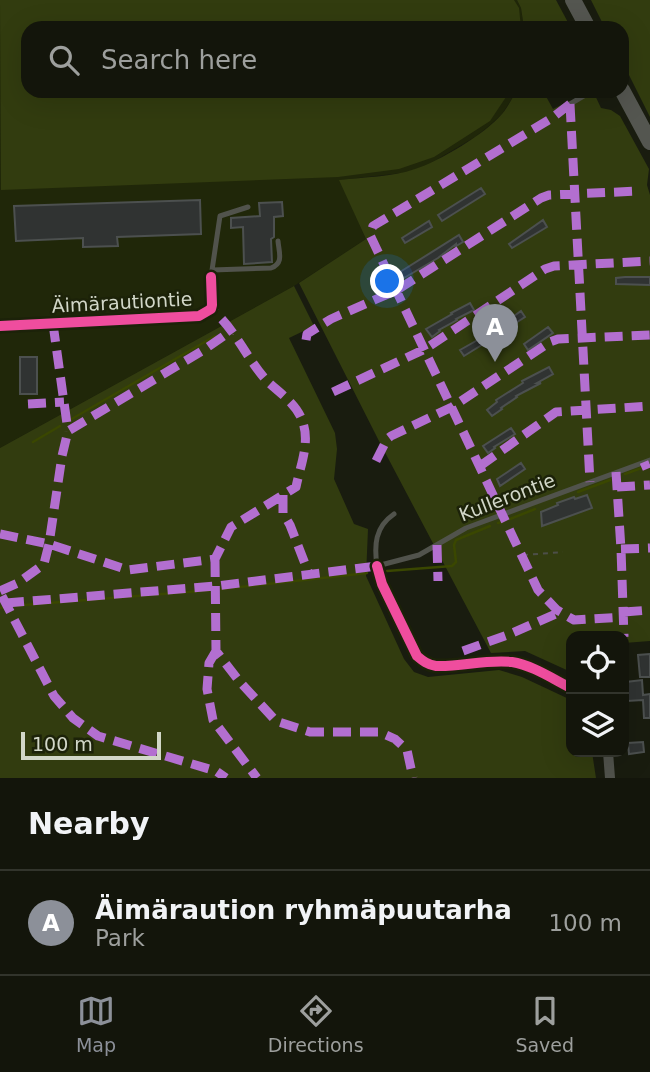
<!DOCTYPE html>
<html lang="en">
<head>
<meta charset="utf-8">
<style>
  body { margin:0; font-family:"DejaVu Sans",sans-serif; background:#202219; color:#f1f3f6 }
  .controls { position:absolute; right:21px; bottom:21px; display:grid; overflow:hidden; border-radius:14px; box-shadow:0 7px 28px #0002 }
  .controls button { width:63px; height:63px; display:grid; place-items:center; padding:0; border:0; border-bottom:2px solid #32342c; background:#13150b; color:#f1f3f6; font:35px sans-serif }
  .scale { position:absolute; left:21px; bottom:18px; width:140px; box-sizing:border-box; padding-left:7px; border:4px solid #d2d7c8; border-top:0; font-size:19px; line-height:24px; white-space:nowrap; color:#d2d7c8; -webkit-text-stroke:5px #1c2209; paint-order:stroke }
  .you { position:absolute; left:388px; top:282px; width:24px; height:24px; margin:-18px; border:5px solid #fff; border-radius:50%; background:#1a73e8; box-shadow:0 0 0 10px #1a73e833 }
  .badge { display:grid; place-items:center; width:46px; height:46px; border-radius:50%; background:#8c9099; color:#fff; font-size:23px; font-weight:700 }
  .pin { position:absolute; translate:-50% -58px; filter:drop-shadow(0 2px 4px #0008) }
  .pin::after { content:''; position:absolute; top:37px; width:24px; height:21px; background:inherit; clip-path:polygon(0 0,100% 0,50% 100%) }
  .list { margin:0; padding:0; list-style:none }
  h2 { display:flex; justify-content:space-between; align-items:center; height:91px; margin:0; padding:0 28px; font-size:30px }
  h2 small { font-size:23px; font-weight:400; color:#9d9f9d }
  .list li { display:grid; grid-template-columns:46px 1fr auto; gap:21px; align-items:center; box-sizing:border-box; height:105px; padding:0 28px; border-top:2px solid #32342c }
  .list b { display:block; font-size:26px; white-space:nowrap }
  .list p { margin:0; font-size:23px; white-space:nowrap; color:#9d9f9d }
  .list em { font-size:23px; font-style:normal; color:#9d9f9d }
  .icon { flex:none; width:38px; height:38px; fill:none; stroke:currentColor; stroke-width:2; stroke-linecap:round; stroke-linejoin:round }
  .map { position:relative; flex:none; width:650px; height:778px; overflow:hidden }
  .search { position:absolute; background:#13150b; box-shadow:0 7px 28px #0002; left:21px; right:21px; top:21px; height:77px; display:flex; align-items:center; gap:18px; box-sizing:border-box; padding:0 24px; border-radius:21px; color:#9d9f9d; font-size:26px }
  .sheet { height:196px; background:#13150b }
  nav { display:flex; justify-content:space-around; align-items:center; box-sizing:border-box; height:98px; border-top:2px solid #32342c; background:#13150b; font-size:19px; color:#9d9f9d }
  nav a { display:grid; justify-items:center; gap:4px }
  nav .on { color:#8c9099 }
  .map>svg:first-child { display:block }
  .built { fill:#202709 }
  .green { fill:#323c0f }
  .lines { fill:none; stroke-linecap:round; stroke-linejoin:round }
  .stream { stroke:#3a4701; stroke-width:2.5 }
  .building { fill:#303332; stroke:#4c504f; stroke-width:2 }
  .path { stroke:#4d4f49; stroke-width:2; stroke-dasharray:5 5; stroke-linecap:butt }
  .lane { stroke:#51534c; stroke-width:5 }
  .street { stroke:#51534c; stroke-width:10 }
  .secondary { stroke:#545650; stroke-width:16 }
  .quiet { stroke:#b36fd0; stroke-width:9; stroke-dasharray:18 9; stroke-linecap:butt }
  .cycleway-casing { stroke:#1c2209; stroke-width:15 }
  .cycleway { stroke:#ef4d9e; stroke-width:10 }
  .labels { text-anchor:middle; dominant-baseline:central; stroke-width:5; stroke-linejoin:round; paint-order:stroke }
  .street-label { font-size:19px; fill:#d2d7c8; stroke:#1c2209 }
</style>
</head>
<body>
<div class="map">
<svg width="650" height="778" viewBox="0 0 650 778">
  <rect width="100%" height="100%" fill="#191c0f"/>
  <path class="built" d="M0,0h517l4,8 3,20h-496v63h489l-15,23 -13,12 -14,11 -44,26 -17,7 -12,3 -62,7 26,59 -72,47 -294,162z"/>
  <path class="green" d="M0,0h514l5,8 2,20h-493v63h482l-20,30 -56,36 -35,12 -61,8 -337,13z
    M517,0h39l15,28h-47l-3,-20z
    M591,0h59v117l-28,-56v-33h-17z
    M517,91h26l10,18 16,-8 1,2 23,-12 8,17 10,2 9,6 29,53 -2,16 3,10v446l-26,2v-7h-53v36l-46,-21 -34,2 -112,-212 -80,-158 67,-44 -27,-59c25,-3 53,-3 76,-11 25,-8 70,-35 87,-55 6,-7 10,-16 15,-23z
    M294,286l20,40 -25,12 46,95 2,16 -3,30 20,45 14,5 -2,47 38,83 10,13 14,5 71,-7 23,7 49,23v52h21l4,26h-596v-330z"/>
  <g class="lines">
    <path class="stream" d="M70,420l145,-84
      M33,442l27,-16
      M625,474l25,-9
      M578,492l32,-12
      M510,519l25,-10
      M498,523l4,-1
      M387,571l65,-5 4,-4 -2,-17 2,-5 34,-14
      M222,589l145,-16
      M11,606l202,-16
      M0,608l3,-1"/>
  </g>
  <path class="building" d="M481,188l4,6 -43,27 -4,-6z
    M200,200l1,34 -84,3 1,9 -35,1v-9l-67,3 -2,-35z
    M282,202l1,14 -9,1v20l-3,2 1,23 -28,2 -1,-37 -12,1v-10l29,-2 -1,-13z
    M543,220l4,7 -35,21 -3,-4z
    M429,221l3,6 -27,16 -3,-5z
    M459,235l4,7 -7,4v-2l-18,14 -34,20 -4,-6z
    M625,277h25v8l-34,-1v-6z
    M470,303l4,7 -18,9 1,1 -18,10 1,1 -8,6 -6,-8 26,-15 -1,-1z
    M521,311l4,6 -27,17 -4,-6 8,-5 1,1z
    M548,327l5,6 -25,17 -4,-6z
    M490,333l3,5 -29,18 -4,-6z
    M20,357h17v37h-17z
    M549,367l4,7 -16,9h4l-25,13 1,1 -16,11 1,1 -10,7 -5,-6 10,-8 -1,-2 27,-17 -1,-2z
    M511,428l4,6 -21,13 1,1 -7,5 -5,-7z
    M521,463l4,6 -25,17 -3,-7z
    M587,495l5,13 -50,18 -1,-14 17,-7 -1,-2 17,-6 1,2z
    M650,654v23h-10l-2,-22z
    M642,680l1,15 7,-1v24h-6l-1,-18 -16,1 -1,-19z
    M643,742l1,10 -15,2 -1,-11z"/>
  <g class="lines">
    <path class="path" d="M523,555l40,-3"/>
    <path class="lane" d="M570,104l22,-13
      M212,270l59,-2c13,-5 8,-15 7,-27
      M211,277l9,-61 28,-9
      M394,514c-19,13 -20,31 -17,52l42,-11 47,-27 184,-68"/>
    <path class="street" d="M0,326l199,-10 12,-7 1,-4 -1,-28
      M377,566l5,18 35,72c6,5 11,9 19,10 25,1 50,-7 76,-4 20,3 41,17 59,26
      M608,752l2,26"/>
    <path class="secondary" d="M573,0l15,28
      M622,90l28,52"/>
    <path class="quiet" d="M570,104l-18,14 -179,108 -3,9 168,355 19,20 17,10 50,-3
      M570,104l20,378
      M53,324l15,107
      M306,340l1,-6 24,-15 66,-29 144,-92 8,-3 91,-4
      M333,392l92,-43 120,-80 9,-3 96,-5
      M28,404l36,-2
      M376,461l11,-22 4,-3 61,-29 98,-65 8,-3 92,-4
      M644,462l3,7
      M480,466l76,-54 94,-6
      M616,472l5,77 3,88
      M617,487l33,-2
      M283,495v18l7,12 19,49
      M0,534l49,10 79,26 87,-11 16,-32 65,-40c4,-20 14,-44 7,-64 -5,-18 -22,-29 -35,-41 -21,-22 -33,-54 -57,-73
      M437,545l1,36
      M621,549l29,-1
      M215,559l1,92 24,31 36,39 34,11h69l16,7 12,11 6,28
      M0,591l18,-8 26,-19 5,-20 13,-88 6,-25 134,-80 29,-20
      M2,596l52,100 19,22 25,18 118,35 10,7
      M6,603l210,-17 161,-20
      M624,612l26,-2
      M216,651l-7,12 -2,26 6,31 44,58
      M463,651l47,-17 50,-22"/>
    <defs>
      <path id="cycleway" d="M0,326l199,-10 12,-7 1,-4 -1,-28
        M377,566l5,18 35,72c6,5 11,9 19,10 25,1 50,-7 76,-4 20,3 41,17 59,26"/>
    </defs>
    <use href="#cycleway" class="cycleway-casing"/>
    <use href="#cycleway" class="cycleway"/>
  </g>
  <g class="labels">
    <g class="street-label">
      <text transform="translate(122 302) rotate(-3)">Äimärautiontie</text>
      <text transform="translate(507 497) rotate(-21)">Kullerontie</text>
    </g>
  </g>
</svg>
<div class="controls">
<button><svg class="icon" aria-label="locate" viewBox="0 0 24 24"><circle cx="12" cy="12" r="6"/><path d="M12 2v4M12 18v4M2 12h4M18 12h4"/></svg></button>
<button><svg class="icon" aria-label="layers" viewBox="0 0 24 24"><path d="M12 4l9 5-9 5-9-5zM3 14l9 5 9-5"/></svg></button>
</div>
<div class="scale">100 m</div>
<div class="you"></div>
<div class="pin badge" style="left:495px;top:362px">A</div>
<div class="search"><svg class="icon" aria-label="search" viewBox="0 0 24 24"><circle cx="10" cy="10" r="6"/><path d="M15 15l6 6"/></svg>Search here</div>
</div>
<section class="sheet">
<h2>Nearby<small></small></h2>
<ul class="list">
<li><span class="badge">A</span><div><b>Äimäraution ryhmäpuutarha</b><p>Park</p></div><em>100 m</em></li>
</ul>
</section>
<nav>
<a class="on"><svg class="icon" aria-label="map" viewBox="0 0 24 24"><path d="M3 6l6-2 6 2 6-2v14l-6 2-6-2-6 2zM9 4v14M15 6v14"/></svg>Map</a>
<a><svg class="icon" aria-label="directions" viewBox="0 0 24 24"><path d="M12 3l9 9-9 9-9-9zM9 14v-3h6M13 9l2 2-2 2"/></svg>Directions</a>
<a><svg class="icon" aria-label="saved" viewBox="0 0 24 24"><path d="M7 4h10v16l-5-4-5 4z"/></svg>Saved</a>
</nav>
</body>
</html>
